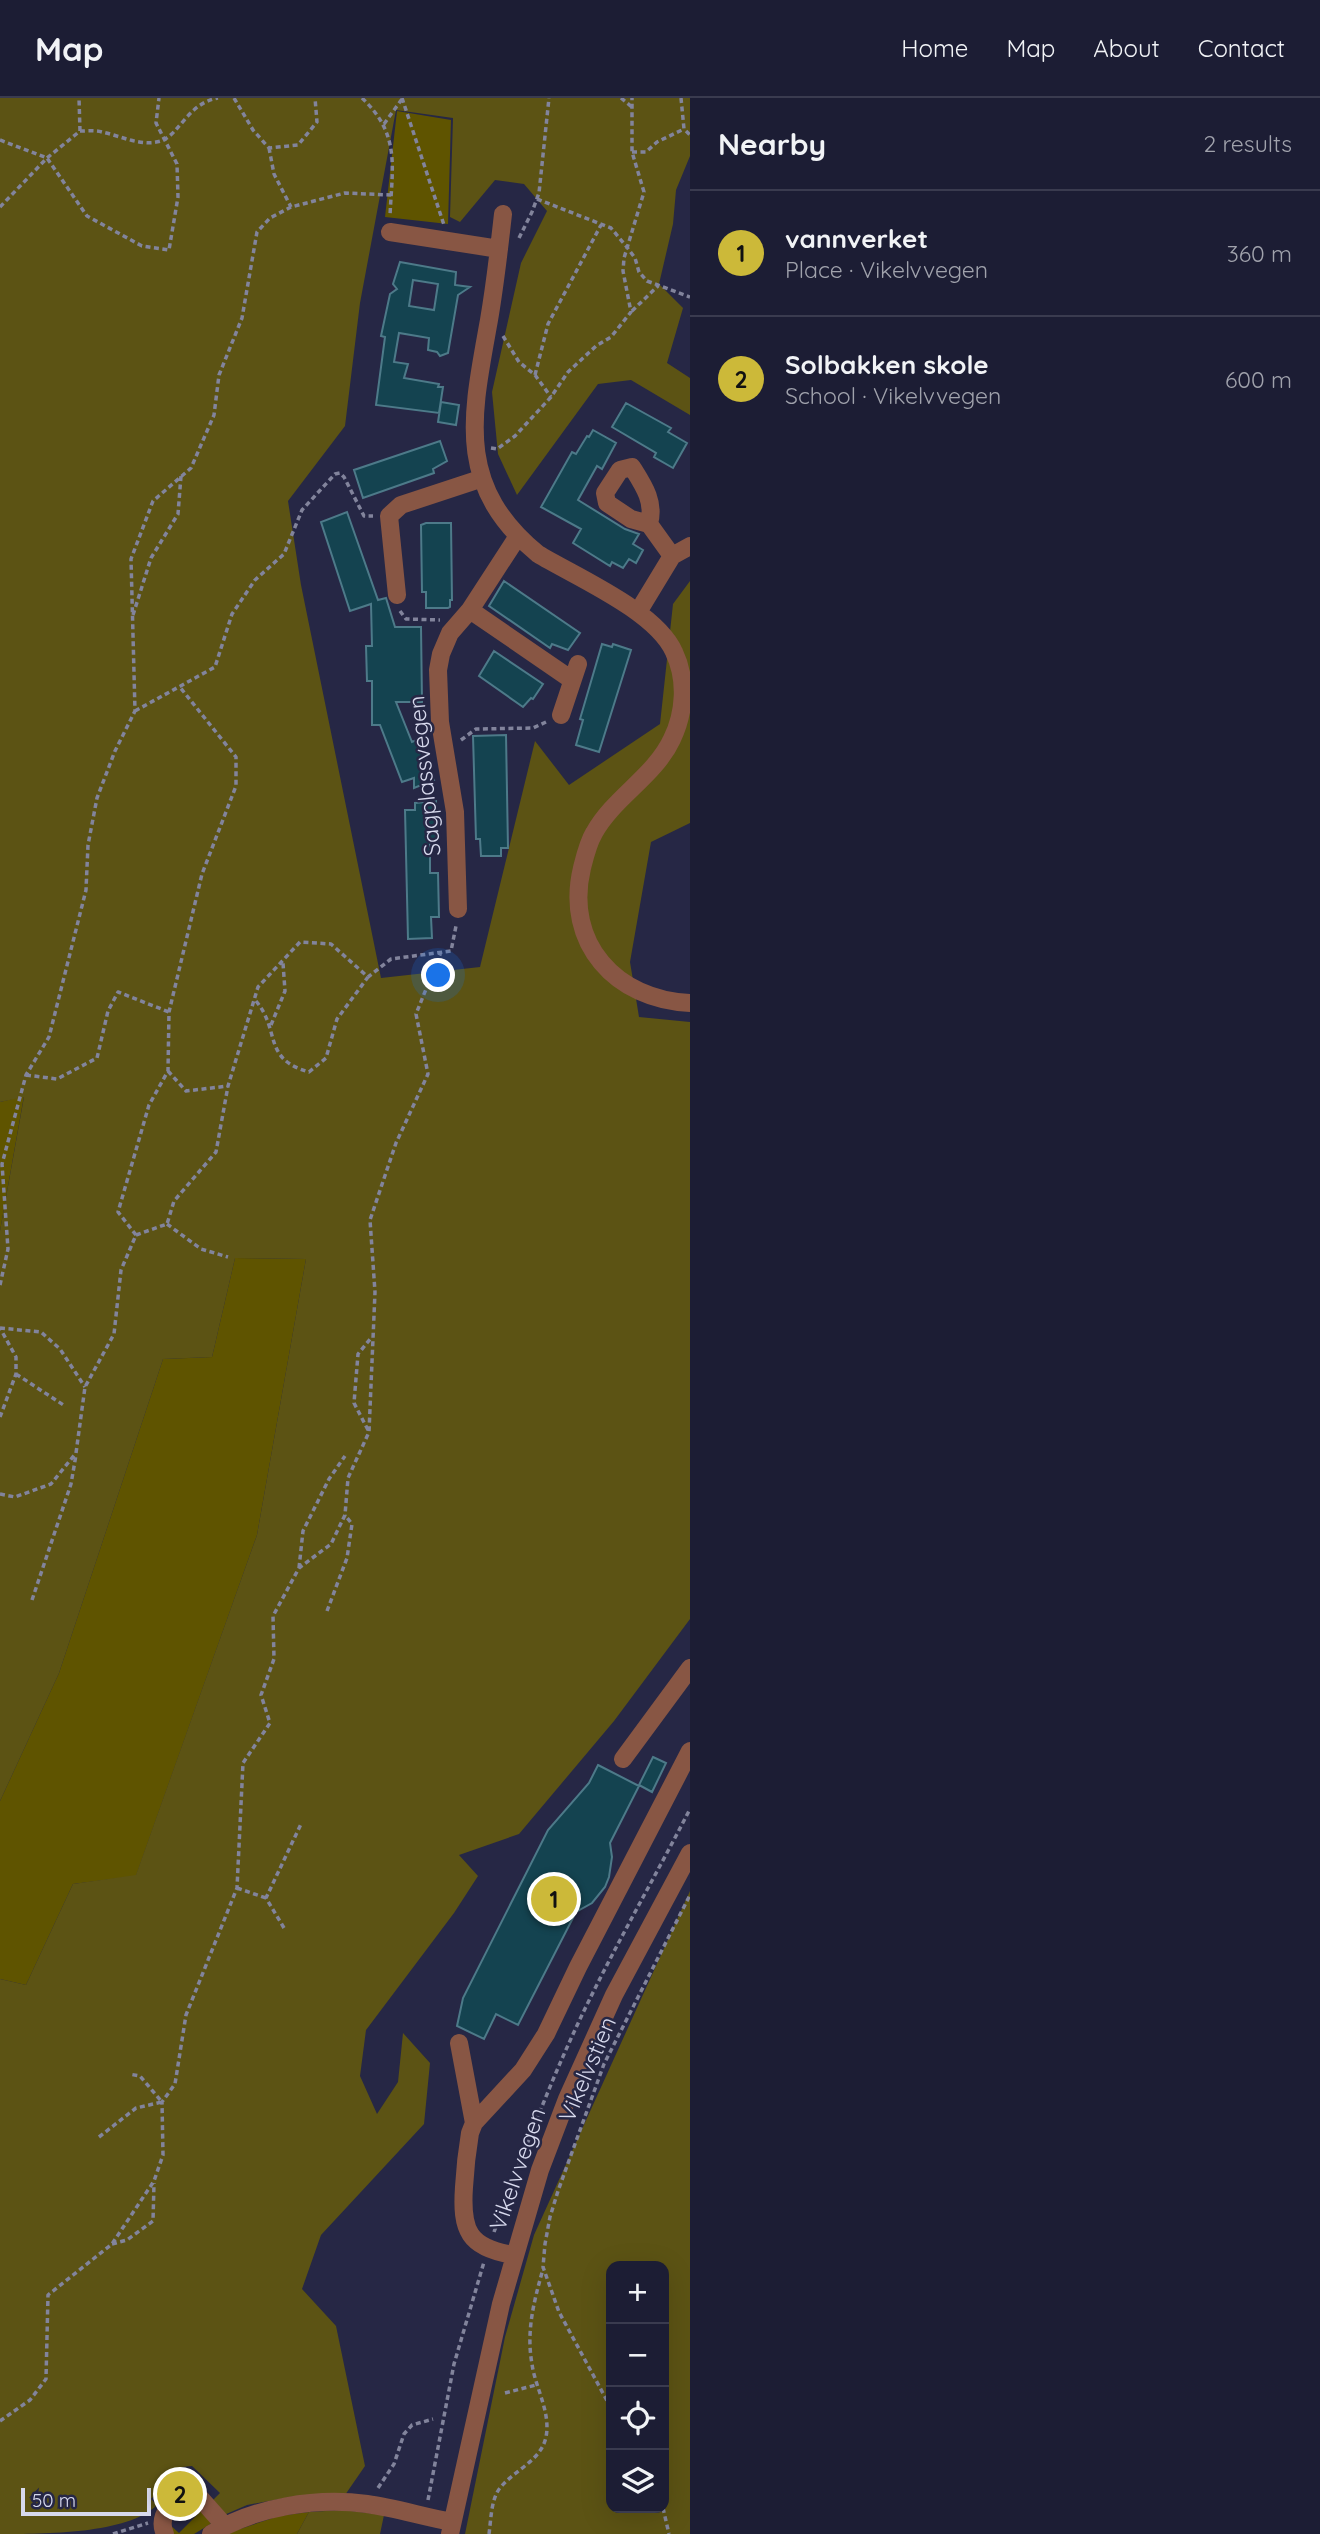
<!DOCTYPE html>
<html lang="en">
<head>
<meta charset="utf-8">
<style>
  body { margin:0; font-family:Quicksand,sans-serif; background:#25263c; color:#f1f3f6 }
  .controls { position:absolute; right:21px; bottom:21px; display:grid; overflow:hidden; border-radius:14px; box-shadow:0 7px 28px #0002 }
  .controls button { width:63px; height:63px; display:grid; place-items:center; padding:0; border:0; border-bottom:2px solid #3a3b4f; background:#1c1d34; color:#f1f3f6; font:35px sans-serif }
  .scale { position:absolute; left:21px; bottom:18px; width:130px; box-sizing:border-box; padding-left:7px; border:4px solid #d7d9ed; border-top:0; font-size:19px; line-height:24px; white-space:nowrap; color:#d7d9ed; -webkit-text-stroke:5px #262745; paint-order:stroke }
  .you { position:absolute; left:439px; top:878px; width:24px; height:24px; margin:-18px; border:5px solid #fff; border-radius:50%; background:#1a73e8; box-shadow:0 0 0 10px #1a73e833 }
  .badge { display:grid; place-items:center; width:46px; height:46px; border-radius:50%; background:#ccb939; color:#111; font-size:23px; font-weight:700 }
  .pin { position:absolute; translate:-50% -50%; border:4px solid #fff; box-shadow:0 2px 7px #0006 }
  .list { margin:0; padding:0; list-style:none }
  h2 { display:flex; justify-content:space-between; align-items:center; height:91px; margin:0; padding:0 28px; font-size:30px }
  h2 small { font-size:23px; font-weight:400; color:#a0a2ac }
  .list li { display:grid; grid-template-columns:46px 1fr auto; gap:21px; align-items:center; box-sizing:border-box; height:126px; padding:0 28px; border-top:2px solid #3a3b4f }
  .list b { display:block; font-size:26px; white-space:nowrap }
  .list p { margin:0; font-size:23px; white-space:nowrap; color:#a0a2ac }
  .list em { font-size:23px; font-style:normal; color:#a0a2ac }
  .icon { flex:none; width:38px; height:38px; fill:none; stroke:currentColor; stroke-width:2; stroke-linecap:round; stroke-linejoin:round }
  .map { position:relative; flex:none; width:690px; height:2436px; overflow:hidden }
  header { display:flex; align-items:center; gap:42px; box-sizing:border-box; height:98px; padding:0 35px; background:#1c1d34; border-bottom:2px solid #3a3b4f }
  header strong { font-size:33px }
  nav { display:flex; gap:38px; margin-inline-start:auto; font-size:24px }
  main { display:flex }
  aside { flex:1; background:#1c1d34 }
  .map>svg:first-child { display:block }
  .green { fill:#5f5400 }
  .forest { fill:#5c5314; fill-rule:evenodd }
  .building { fill:#144350; stroke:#4d7a89; stroke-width:2; fill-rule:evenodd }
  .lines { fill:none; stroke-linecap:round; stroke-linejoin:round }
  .path { stroke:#82849c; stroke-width:3.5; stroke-dasharray:5 3.5; stroke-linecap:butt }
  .minor { stroke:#885644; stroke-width:18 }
  .labels { text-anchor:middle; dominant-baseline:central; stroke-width:5; stroke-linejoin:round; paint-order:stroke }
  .street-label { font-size:23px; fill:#d7d9ed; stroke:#262745 }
</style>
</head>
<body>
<header>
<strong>Map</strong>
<nav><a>Home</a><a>Map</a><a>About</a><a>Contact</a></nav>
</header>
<main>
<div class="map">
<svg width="690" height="2436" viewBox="0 0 690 2436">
  <rect width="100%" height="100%" fill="#262745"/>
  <path class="green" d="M397,13l54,9 -3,104 -63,-7z
    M24,998l-24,135v-129z
    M235,1160l71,1 -49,276 -121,341 -63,8 -47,101 -26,-6v-178l59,-128 104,-314 49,-2z
    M201,2413l10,12 -2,2 -15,9h-22l-2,-9 9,8z
    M309,2414l-12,22h-72l54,-18z"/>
  <path class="forest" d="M0,0h690v58l-14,34 -3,34 -14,60 24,24 -16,55 23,15v37l-59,-35 -33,4 -81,111 -19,-41 -6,-62 29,-129 26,-52 -23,-27 -29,-4 -35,42 -10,-5 3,-99 -57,-8 -36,193 -15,123 -57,75 13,84 80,393 99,-11 55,-226 34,44 91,-61 13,-120 17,-23v242l-39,19 -21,120 9,55 51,5v597l-76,102 -95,113 -60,21 19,21 -24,37 -88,117 -6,46 17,38 21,-32 5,-49 27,30 -6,61 -103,111 -19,54 34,37 29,140 -20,29 -49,1 -49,9 -23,10 -13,-13 9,-9 -28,-27 -10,1 -31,32 6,6c-29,29 -113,29 -157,29v-555l26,6 47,-101 63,-9 121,-340 49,-276 -71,-1 -23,99 -49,2 -104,314 -59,128v-570l24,-134 -24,5z
    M690,1793v643h-225l40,-197 29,-102zM611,2168h53v242h-53z
    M343,2412l41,5 -4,19h-83l12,-22z"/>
  <path class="building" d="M400,164l56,10 -1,13 15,2 -12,8 -10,58 -8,3 -3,-4 -9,-2 1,-12 -30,-5 -5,29 14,2 -4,14 35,6 -1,3h5l-4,26 -63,-8 9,-68 -4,-1 9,-42 7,-5 -4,-5zM413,182l25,4 -4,26 -25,-4z
    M441,304l18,3 -3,20 -18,-3z
    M626,305l45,25 -3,4 19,11 -14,25 -19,-11 2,-4 -44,-26z
    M593,332l23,13 -14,26 -5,-3 -19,34 47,29 14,5 -6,10 10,6 -7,13 -7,-4 -6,9 -11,-6 -2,4 -37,-23 8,-14 -40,-22 31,-55 4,2 11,-18 2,1z
    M440,343l7,20 -14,8 1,4 -71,25 -9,-28z
    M347,414l31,88 8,-2 9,29h26l1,75h-26l16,40 7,-3 15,41 -20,8v-10l-12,4 -22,-57h-8v-44h-5l-1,-35h6l-1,-42 -21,7 -29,-89z
    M426,425h25l1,77h-2v7l-2,1h-22v-16h-4l-1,-67z
    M504,483l76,52 -12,17 -16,-6 -2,4 -61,-42z
    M602,546l10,3 1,-3 18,6 -32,102 -23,-7 7,-25 -3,-1z
    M494,553l49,33 -10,15 -2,-1 -8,9 -44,-31z
    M506,637l2,113h-7v8h-20l-1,-17h-4l-3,-103z
    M436,703l1,42h-7v30h8l1,44h-8l1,21 -24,1 -3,-129h10v-7z
    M653,1659l13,6 -14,29 -13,-7z
    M598,1667l41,21 -29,57 2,14 -3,20 -4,10 -13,16 -16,9 -58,113 -22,-11 -12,25 -27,-13 6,-28 85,-168 41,-47z"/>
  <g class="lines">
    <path class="path" d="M234,0l19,32 16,18 29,-3 19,-23 -2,-24
      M362,0c39,37 30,69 28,118
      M402,0l42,127
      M621,0l11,9
      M681,0l3,31 6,6
      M384,26l18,-25
      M80,33c7,0 15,-1 22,1 19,4 39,15 59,9 19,-7 27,-38 57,-43
      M0,42l47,18 40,58 55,30 27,4 9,-53 -1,-33 -21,-41 3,-25
      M269,50l5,26 17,33
      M632,54h14l11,-10 27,-13
      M537,101l74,29 15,18 9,12 4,14 8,9 43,16
      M0,109l47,-49 33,-27 -1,-33
      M519,140l13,-26 7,-19 10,-95
      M632,213l26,-25
      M503,238l16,26 16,13 16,22
      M535,277l13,-51 53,-99
      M491,350l6,1 18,-13 36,-39 17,-25 28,-26 15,-9 20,-25 -8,-41 1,-13 20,-66 -12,-40v-54
      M400,513l6,8 34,1
      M133,517l18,-57 27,-44 3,-38
      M135,613l80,-44 17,-53 23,-34 29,-26 18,-44 33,-36 5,-1 4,4 20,39h9
      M461,642l15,-11 57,-1 13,-6
      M256,903c25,30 6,58 53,71l17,-14 11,-39 31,-42
      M271,927l14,-34 -2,-28
      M168,973l18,20 42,-5
      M26,977l31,4 40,-21 11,-47 10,-19 51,20
      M167,1126l34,25 27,8
      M136,1137l-18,-23 31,-107 19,-34 1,-59 33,-138 34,-88v-29l-57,-71
      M136,1137l31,-11 7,-23 42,-49 12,-66 30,-99 42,-45 31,2 37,33 23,-18 60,-8 5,-25
      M0,1187l8,-36 -6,-85 24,-89 23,-38 37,-147 2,-45 9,-47 18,-47 20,-40 -4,-152 22,-58 38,-33 23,-53 5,-40 23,-57 15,-86 13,-14 21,-11 54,-14 46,2
      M0,1230l41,4 19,17 25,38
      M16,1276l49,32
      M0,1319l16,-43v-17l-16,-29
      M368,1332l-14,-27 4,-49 13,-16
      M0,1396l15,3 36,-13 25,-31 9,-66 29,-53 7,-64 15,-35
      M299,1470l4,-37 26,-52 16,-23
      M32,1502l39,-116 5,-29
      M327,1513l20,-53 5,-34 -7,-9
      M237,1790l29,10
      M284,1830l-18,-30 35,-74
      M99,2039l37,-29 26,-6 -22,-26 -11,-2
      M494,2134c25,-67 50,-135 80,-200 35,-76 78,-149 116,-223
      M112,2146l15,-4 26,-19 1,-38
      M505,2295l31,-8
      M611,2310l-52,-96 -16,-45 2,-23 5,-27 8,-26 46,-127 86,-169
      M0,2323l30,-21 16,-21 2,-84 64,-51 42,-63 9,-26 -1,-53 13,-18 11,-69 51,-127 6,-125 27,-40 -9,-28 13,-36 -1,-43 26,-48 32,-24 14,-29 3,-37 21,-46 6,-140 -5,-72 26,-77 32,-69 -12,-60 25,-62
      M378,2390l16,-24 10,-30 8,-9 21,-6
      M428,2402l26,-136 30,-102
      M663,2410l6,26
      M113,2436l35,-11
      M489,2436c2,-14 2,-35 11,-46 14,-18 41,-27 46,-51 5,-25 -11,-50 -14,-73 -6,-33 2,-63 11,-95"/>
    <path class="minor" d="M503,116c-4,36 -8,71 -14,106 -17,95 -35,165 49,234 38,23 118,57 136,98 13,27 11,60 -2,87 -17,37 -58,58 -78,94 -6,10 -9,23 -12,35 -18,75 34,132 108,135
      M390,134l109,17
      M649,426l-18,-5 -24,-16 -2,-10 15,-23 12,-3c12,19 23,35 17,57l23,32
      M397,497l-8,-79 12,-11 79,-26
      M470,512l102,70
      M638,514l34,-56 18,-10
      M561,617l17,-51
      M458,811l-3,-97 -15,-90 -2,-52 3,-16 9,-21 20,-23 48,-74
      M623,1661l67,-91
      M459,1945l15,80
      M514,2157c-46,-7 -53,-25 -50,-68 1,-18 3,-36 6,-54l4,-10 49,-53 23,-36 32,-67 112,-216
      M165,2436c-9,-19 10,-38 28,-44l32,36
      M211,2436c44,-27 105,-37 156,-30 29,4 57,13 85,18
      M450,2436l51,-230 39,-134 27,-71 47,-104 76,-142"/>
  </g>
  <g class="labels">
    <g class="street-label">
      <text transform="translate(424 678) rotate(-96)">Sagplassvegen</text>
      <text transform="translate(587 1971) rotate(-67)">Vikelvstien</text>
      <text transform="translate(517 2071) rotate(-71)">Vikelvvegen</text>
    </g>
  </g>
</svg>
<div class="controls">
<button>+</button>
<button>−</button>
<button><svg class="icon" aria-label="locate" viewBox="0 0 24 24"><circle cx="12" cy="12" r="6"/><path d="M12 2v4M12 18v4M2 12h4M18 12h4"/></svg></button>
<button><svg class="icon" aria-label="layers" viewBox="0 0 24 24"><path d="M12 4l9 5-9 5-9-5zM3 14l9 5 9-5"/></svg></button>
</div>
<div class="scale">50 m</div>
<div class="you"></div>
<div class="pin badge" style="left:554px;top:1801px">1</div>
<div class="pin badge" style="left:180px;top:2396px">2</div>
</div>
<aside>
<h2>Nearby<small>2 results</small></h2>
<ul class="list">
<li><span class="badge">1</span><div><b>vannverket</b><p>Place · Vikelvvegen</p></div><em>360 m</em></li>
<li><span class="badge">2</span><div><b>Solbakken skole</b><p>School · Vikelvvegen</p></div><em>600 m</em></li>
</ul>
</aside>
</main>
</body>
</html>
